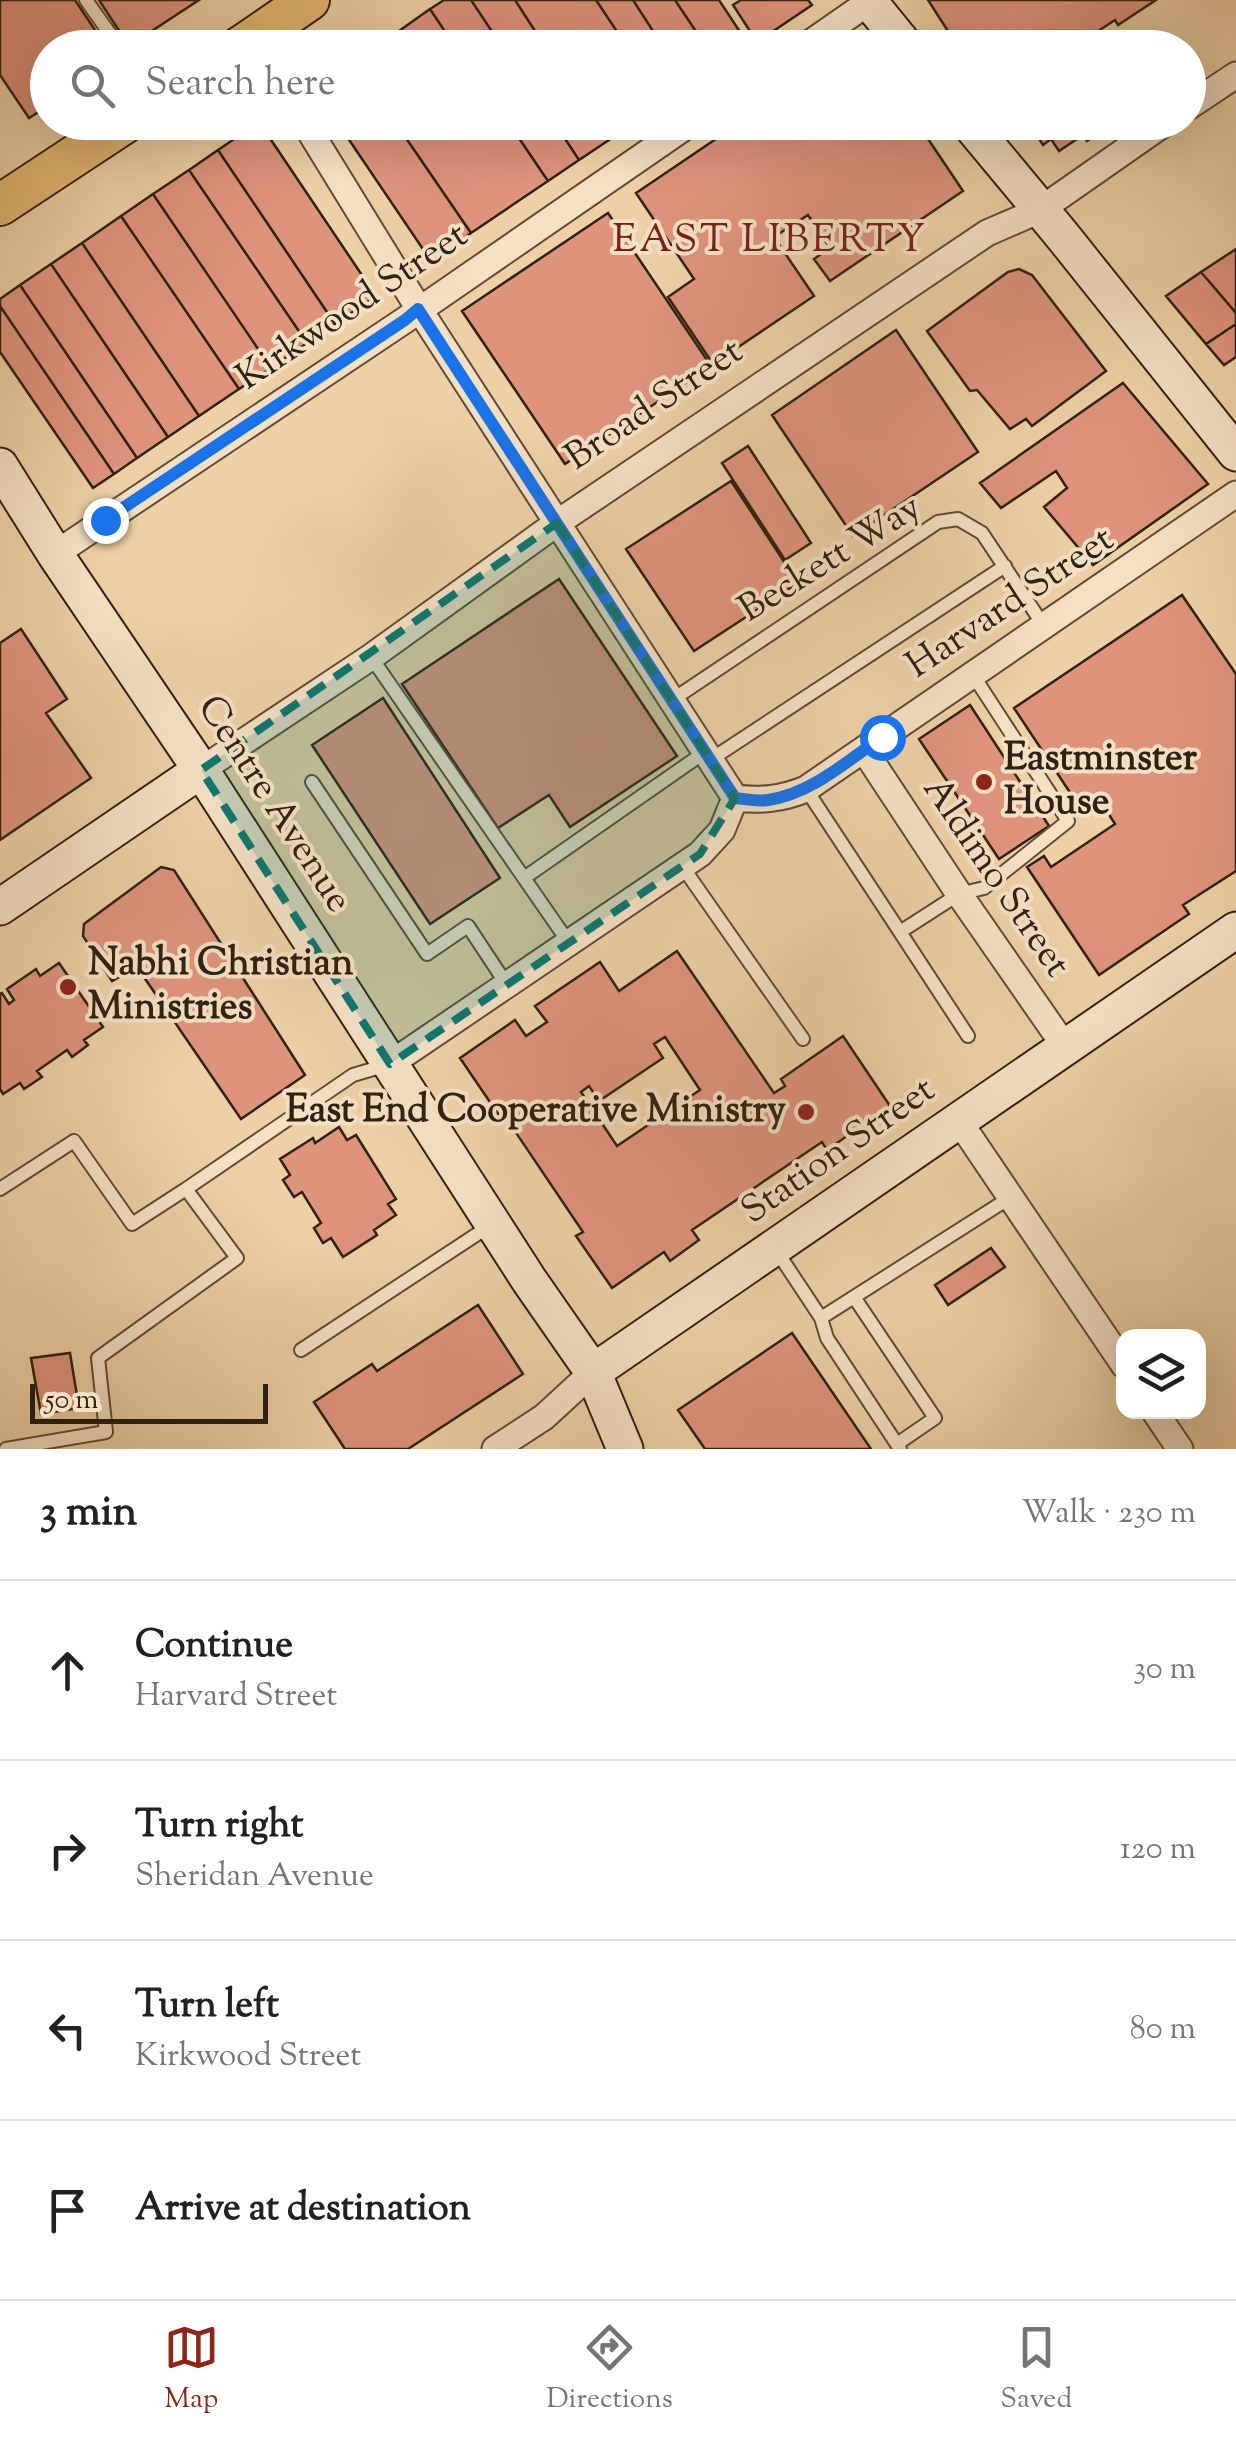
<!DOCTYPE html>
<html lang="en">
<head>
<meta charset="utf-8">
<style>
  body { margin:0; font-family:"Sorts Mill Goudy",serif; background:#f6f6f6; color:#202124 }
  .controls { position:absolute; right:30px; bottom:30px; display:grid; overflow:hidden; border-radius:20px; box-shadow:0 10px 40px #0002 }
  .controls button { width:90px; height:90px; display:grid; place-items:center; padding:0; border:0; border-bottom:2px solid #e0e0e0; background:#fff; color:#202124; font:50px sans-serif }
  .scale { position:absolute; left:30px; bottom:25px; width:238px; box-sizing:border-box; padding-left:10px; border:5px solid #312112; border-top:0; font-size:28px; line-height:35px; white-space:nowrap; color:#312112; -webkit-text-stroke:8px #f3e0c5; paint-order:stroke }
  .stop { position:absolute; width:30px; height:30px; margin:-22px; border:8px solid #1a73e8; border-radius:50%; background:#fff }
  .stop.end { background:#1a73e8; border-color:#fff; box-shadow:0 2px 10px #0008 }
  .list { margin:0; padding:0; list-style:none }
  h2 { display:flex; justify-content:space-between; align-items:center; height:130px; margin:0; padding:0 40px; font-size:42px }
  h2 small { font-size:32px; font-weight:400; color:#757577 }
  .list li { display:grid; grid-template-columns:65px 1fr auto; gap:30px; align-items:center; box-sizing:border-box; height:180px; padding:0 40px; border-top:2px solid #e0e0e0 }
  .list b { display:block; font-size:38px; white-space:nowrap }
  .list p { margin:0; font-size:32px; white-space:nowrap; color:#757577 }
  .list em { font-size:32px; font-style:normal; color:#757577 }
  .icon { flex:none; width:55px; height:55px; fill:none; stroke:currentColor; stroke-width:2; stroke-linecap:round; stroke-linejoin:round }
  .map { position:relative; flex:none; width:1236px; height:1449px; overflow:hidden }
  .search { position:absolute; background:#fff; box-shadow:0 10px 40px #0002; left:30px; right:30px; top:30px; height:110px; display:flex; align-items:center; gap:25px; box-sizing:border-box; padding:0 35px; border-radius:55px; color:#757577; font-size:38px }
  .sheet { height:850px; background:#fff }
  nav { display:flex; justify-content:space-around; align-items:center; box-sizing:border-box; height:140px; border-top:2px solid #e0e0e0; background:#fff; font-size:28px; color:#757577 }
  nav a { display:grid; justify-items:center; gap:5px }
  nav .on { color:#8f2418 }
  .map>svg:first-child { display:block }
  .building { fill:#de937d; stroke:#312112; stroke-width:2.5; fill-rule:evenodd }
  .lines { fill:none; stroke-linecap:round; stroke-linejoin:round }
  .lane-casing { stroke:#604d37; stroke-width:16 }
  .street-casing { stroke:#604d37; stroke-width:29 }
  .secondary-casing { stroke:#312112; stroke-width:39 }
  .primary-casing { stroke:#312112; stroke-width:44 }
  .lane { stroke:#f3e0c5; stroke-width:12 }
  .street { stroke:#f3e0c5; stroke-width:25 }
  .secondary { stroke:#f3e0c5; stroke-width:35 }
  .primary { stroke:#e6b873; stroke-width:40 }
  .route { stroke:#1a73e8; stroke-width:12 }
  .marked { fill:#0f766e; fill-opacity:0.2; stroke:#0f766e; stroke-width:8; stroke-dasharray:20 12; stroke-linejoin:round }
  .poi-dot { fill:#8f2418; stroke:#f3e0c5; stroke-width:4 }
  .labels { text-anchor:middle; dominant-baseline:central; stroke-width:8; stroke-linejoin:round; paint-order:stroke }
  .street-label { font-size:38px; fill:#312112; stroke:#f3e0c5 }
  .poi-label { font-size:38px; font-weight:bold; fill:#312112; stroke:#f3e0c5; text-anchor:start }
  .neighbourhood-label { font-size:40px; letter-spacing:2.5px; fill:#7a1f14; stroke:#f3e0c5 }
</style>
</head>
<body>
<div class="map">
<svg width="1236" height="1449" viewBox="0 0 1236 1449">
  <rect width="100%" height="100%" fill="#edd0a6"/>
  <filter id="stains"><feTurbulence type="fractalNoise" baseFrequency=".002" numOctaves="4"/><feColorMatrix values="0 0 0 0 .2 0 0 0 0 .09 0 0 0 0 .02 0 0 0 .5 -.17"/></filter>
  <radialGradient id="worn" r=".72"><stop offset=".6" stop-color="#630" stop-opacity="0"/><stop offset="1" stop-color="#630" stop-opacity=".3"/></radialGradient>
  <path class="building" d="M0,0h75l32,48h-59v58l-19,12 -29,-43z
    M99,0h100l-70,46z
    M444,0h27l32,48h-47l-26,-39z
    M471,0h44l31,48h-43z
    M515,0h81l32,48h-82z
    M596,0h37l31,48h-36z
    M633,0h42l32,48h-43z
    M675,0h44l31,47 -43,1z
    M741,0h67l4,5 -55,37 -24,-37z
    M928,0h228l-38,25 -3,-5 -29,19 6,9h-124l-7,-10 -6,4z
    M430,9l26,39h-81z
    M259,122l117,174 -41,28 -117,-174z
    M337,122h58l76,111 -40,28z
    M395,122h113l40,59 -77,52z
    M508,122h46l25,38 -31,21z
    M554,122h43l12,18 -30,20z
    M597,122h39l-27,18z
    M741,122h155l9,14 15,-9 43,64 -133,90 -16,-22 16,-11 -22,-33 -34,22 40,59 -101,68 -45,-67 26,-18 -58,-86z
    M1028,122h87l-28,19 -4,-6 -24,16 -8,-12 -8,6z
    M218,150l117,174 -28,19 -118,-173z
    M189,170l118,173 -36,25 -118,-174z
    M153,194l118,174 -32,21 -118,-173z
    M608,213l103,153 -146,98 -103,-153z
    M121,216l118,173 -40,27 -117,-173z
    M82,243l117,173 -31,21 -117,-173z
    M1236,249v64l-35,-41z
    M51,264l117,173 -31,21 -117,-173z
    M1019,269l13,6 74,96 -74,55 -6,-7 -16,10 -33,-39 -7,1 -43,-60 81,-59z
    M1201,272l35,41v11l-30,20 -40,-48z
    M20,285l117,173 -23,16 -114,-168v-7z
    M0,306l114,168 -21,14 -93,-136z
    M1236,324v33l-12,8 -18,-21z
    M896,330l82,122 -125,84 -81,-121z
    M1123,383l85,101 -115,81 -49,-58 23,-19 -11,-17 -55,37 -21,-25z
    M748,446l63,97 -26,17 -63,-97z
    M731,481l67,102 -104,68 -68,-102z
    M559,579l118,177 -107,71 -21,-32 -51,33 -96,-144z
    M1182,595l54,79v197l-53,34 6,9 -90,61 -72,-108 17,-11 7,11 64,-43 -12,-19 -7,5 -11,-16 -10,6 -61,-92z
    M21,629l46,70 -21,14 45,65 -91,62v-197z
    M383,698l117,180 -70,46 -118,-179z
    M970,705l79,121 -50,33 -80,-120z
    M161,867l13,3 131,205 -64,44 -104,-152 -25,14 -29,-45 1,-12z
    M677,951l97,142 11,-7 -4,-7 62,-43 47,70 -63,44 -5,-8 -130,88 7,10 -29,21 -6,-9 -52,36 -36,-52 7,-4 -81,-120 -4,2 -38,-56 55,-38 11,16 21,-14 -12,-16 65,-44 19,29zM665,1037l35,53 -83,56 -36,-54 8,-6 10,15 64,-43 -9,-14z
    M59,963l44,64 -19,13 4,5 -16,12 -5,-7 -30,21 5,6 -18,12 -4,-6 -17,11 -3,-5v-95l2,-1 7,11 5,-4 -7,-11 29,-20 4,7z
    M339,1127l8,13 9,-5 40,64 -8,5 8,11 -22,15 3,5 -34,22 -12,-19 -8,5 -9,-15 7,-5 -19,-31 -8,5 -11,-17 7,-5 -10,-16 33,-21 2,5z
    M991,1248l14,19 -57,38 -13,-20z
    M478,1305l45,69 -115,75h-63l-31,-47 58,-38 5,7z
    M792,1333l79,116h-166l-27,-39z
    M70,1353l9,55 -38,6 -10,-56z"/>
  <g class="lines">
    <defs>
      <path id="lane" d="M86,0l34,48
        M371,657l153,221
        M672,700l266,-178 20,-3 24,14 62,93
        M710,760l295,-194
        M312,782l115,172 41,-28 39,59
        M806,789l94,143 59,-38 25,-6 84,-67 -95,-146
        M682,866l121,173
        M900,932l68,104
        M569,943l-45,-65 181,-126
        M0,1189l74,-48 58,83 54,-35 51,69 -139,100 8,74 -100,17
        M186,1189l167,-114 34,-10
        M776,1250l45,68 6,20 73,111
        M854,1297l81,121 -38,26
        M821,1318l190,-121
        M301,1350l190,-125"/>
      <path id="street" d="M803,48l69,-48
        M1188,107l48,-32
        M304,122l115,187 316,489
        M55,554l350,-234 287,-198
        M864,750l95,144 107,154
        M201,770l170,-113 186,-134 430,-290 53,-23 126,-88
        M735,798c26,3 47,1 71,-9l430,-295
        M390,1064l310,-210 22,-24 13,-32
        M959,1121l165,244
        M1155,1412l25,37
        M495,1449l49,-32 49,-45"/>
      <path id="secondary" d="M868,0l39,48
        M968,122l93,112 175,219
        M0,466l55,88 146,216 328,510 64,92 32,77
        M0,907l201,-137
        M593,1372l643,-442"/>
      <path id="primary" d="M239,48l70,-48
        M0,205l126,-83"/>
    </defs>
    <use href="#lane" class="lane-casing"/>
    <use href="#street" class="street-casing"/>
    <use href="#secondary" class="secondary-casing"/>
    <use href="#primary" class="primary-casing"/>
    <use href="#lane" class="lane"/>
    <use href="#street" class="street"/>
    <use href="#secondary" class="secondary"/>
    <use href="#primary" class="primary"/>
  </g>
  <g class="lines">
    <path class="route" d="M105,520l300,-200 13,-11 317,489c11,1 22,4 33,2 43,-6 79,-39 114,-63"/>
  </g>
  <path class="marked" d="M557,523l178,275 -35,56 -310,210 -189,-294z"/>
  <g class="poi-dot">
    <circle cx="984" cy="782" r="10"/>
    <circle cx="68" cy="987" r="10"/>
    <circle cx="806" cy="1112" r="10"/>
  </g>
  <g class="labels">
    <g class="street-label">
      <text transform="translate(353 308) rotate(-34)">Kirkwood Street</text>
      <text transform="translate(655 406) rotate(-34)">Broad Street</text>
      <text transform="translate(831 560) rotate(-32)">Beckett Way</text>
      <text transform="translate(1011 604) rotate(-34)">Harvard Street</text>
      <text transform="translate(273 805) rotate(57)">Centre Avenue</text>
      <text transform="translate(995 878) rotate(56)">Aldimo Street</text>
      <text transform="translate(839 1152) rotate(-35)">Station Street</text>
    </g>
    <g class="poi-label">
      <text x="1004" y="760">Eastminster<tspan x="1004" dy="44">House</tspan></text>
      <text x="88" y="965">Nabhi Christian<tspan x="88" dy="44">Ministries</tspan></text>
      <text x="786" y="1112" text-anchor="end">East End Cooperative Ministry</text>
    </g>
    <g class="neighbourhood-label">
      <text x="770" y="241">EAST LIBERTY</text>
    </g>
  </g>
  <rect width="100%" height="100%" filter="url(#stains)"/>
  <rect width="100%" height="100%" fill="url(#worn)"/>
</svg>
<div class="controls">
<button><svg class="icon" aria-label="layers" viewBox="0 0 24 24"><path d="M12 4l9 5-9 5-9-5zM3 14l9 5 9-5"/></svg></button>
</div>
<div class="scale">50 m</div>
<div class="stop" style="left:882px;top:737px"></div>
<div class="stop end" style="left:105px;top:520px"></div>
<div class="search"><svg class="icon" aria-label="search" viewBox="0 0 24 24"><circle cx="10" cy="10" r="6"/><path d="M15 15l6 6"/></svg>Search here</div>
</div>
<section class="sheet">
<h2>3 min<small>Walk · 230 m</small></h2>
<ul class="list">
<li><svg class="icon" aria-label="ahead" viewBox="0 0 24 24"><path d="M12 20V5M6 11l6-6 6 6"/></svg><div><b>Continue</b><p>Harvard Street</p></div><em>30 m</em></li>
<li><svg class="icon" aria-label="right" viewBox="0 0 24 24"><path d="M7 20v-9h11M14 6l5 5-5 5"/></svg><div><b>Turn right</b><p>Sheridan Avenue</p></div><em>120 m</em></li>
<li><svg class="icon" aria-label="left" viewBox="0 0 24 24"><path d="M17 20v-9H6M10 6l-5 5 5 5"/></svg><div><b>Turn left</b><p>Kirkwood Street</p></div><em>80 m</em></li>
<li><svg class="icon" aria-label="arrive" viewBox="0 0 24 24"><path d="M6 21V4h12l-3 4 3 4H6"/></svg><div><b>Arrive at destination</b></div></li>
</ul>
</section>
<nav>
<a class="on"><svg class="icon" aria-label="map" viewBox="0 0 24 24"><path d="M3 6l6-2 6 2 6-2v14l-6 2-6-2-6 2zM9 4v14M15 6v14"/></svg>Map</a>
<a><svg class="icon" aria-label="directions" viewBox="0 0 24 24"><path d="M12 3l9 9-9 9-9-9zM9 14v-3h6M13 9l2 2-2 2"/></svg>Directions</a>
<a><svg class="icon" aria-label="saved" viewBox="0 0 24 24"><path d="M7 4h10v16l-5-4-5 4z"/></svg>Saved</a>
</nav>
</body>
</html>
